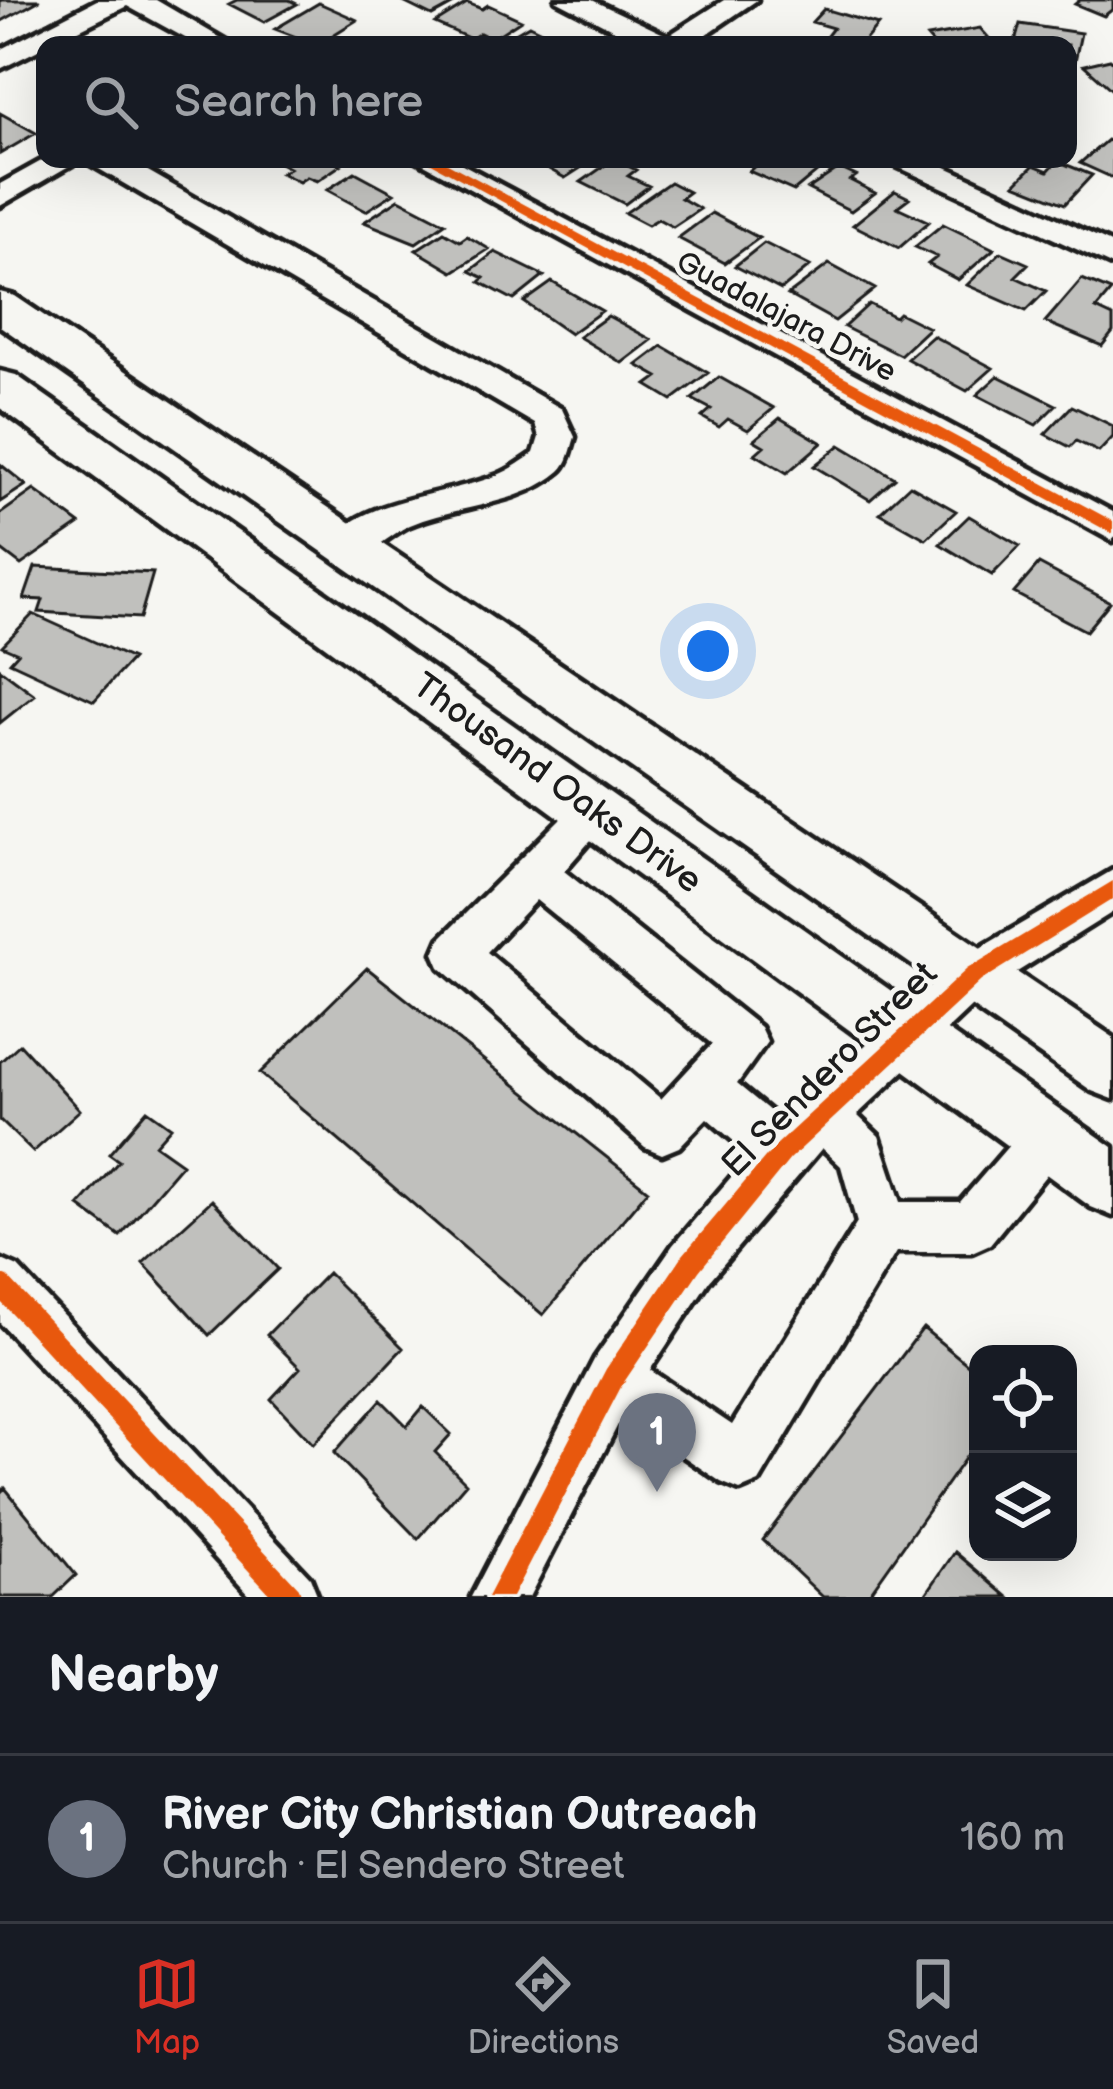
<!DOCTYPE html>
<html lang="en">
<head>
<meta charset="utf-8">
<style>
  body { margin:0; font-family:"Balsamiq Sans",sans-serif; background:#20242c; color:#f1f3f6 }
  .controls { position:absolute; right:36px; bottom:36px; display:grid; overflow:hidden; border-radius:24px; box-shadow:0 12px 48px #0002 }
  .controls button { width:108px; height:108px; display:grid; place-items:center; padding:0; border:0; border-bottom:3px solid #363941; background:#171b24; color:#f1f3f6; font:60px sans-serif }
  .you { position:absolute; left:708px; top:651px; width:42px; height:42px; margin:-30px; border:9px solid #fff; border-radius:50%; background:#1a73e8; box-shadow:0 0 0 18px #1a73e833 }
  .badge { display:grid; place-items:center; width:78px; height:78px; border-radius:50%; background:#d93025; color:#fff; font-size:39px; font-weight:700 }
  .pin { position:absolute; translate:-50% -99px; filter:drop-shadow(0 3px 6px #0008) }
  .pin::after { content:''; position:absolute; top:63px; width:42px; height:36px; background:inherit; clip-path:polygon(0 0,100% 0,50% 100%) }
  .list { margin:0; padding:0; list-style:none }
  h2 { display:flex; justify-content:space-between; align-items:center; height:156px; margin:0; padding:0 48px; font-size:51px }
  h2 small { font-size:39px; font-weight:400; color:#9ea1a6 }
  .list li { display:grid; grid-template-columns:78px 1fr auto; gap:36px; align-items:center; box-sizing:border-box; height:168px; padding:0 48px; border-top:3px solid #363941 }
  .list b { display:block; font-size:45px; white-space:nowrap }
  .list p { margin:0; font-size:39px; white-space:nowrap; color:#9ea1a6 }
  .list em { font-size:39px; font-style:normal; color:#9ea1a6 }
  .icon { flex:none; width:66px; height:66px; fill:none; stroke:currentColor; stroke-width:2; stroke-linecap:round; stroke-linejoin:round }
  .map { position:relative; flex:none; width:1113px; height:1597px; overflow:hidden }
  .search { position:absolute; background:#171b24; box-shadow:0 12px 48px #0002; left:36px; right:36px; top:36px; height:132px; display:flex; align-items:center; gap:30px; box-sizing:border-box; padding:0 42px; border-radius:24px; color:#9ea1a6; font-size:45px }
  .sheet { height:324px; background:#171b24 }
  nav { display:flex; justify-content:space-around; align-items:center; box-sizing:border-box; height:168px; border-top:3px solid #363941; background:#171b24; font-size:33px; color:#9ea1a6 }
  nav a { display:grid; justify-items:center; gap:6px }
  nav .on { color:#d93025 }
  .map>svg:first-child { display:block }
  .building { fill:#c0c0bd; stroke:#1c1c1c; stroke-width:3 }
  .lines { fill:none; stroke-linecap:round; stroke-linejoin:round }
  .minor-casing { stroke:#1c1c1c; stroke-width:9 }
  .major-casing { stroke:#1c1c1c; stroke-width:9 }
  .minor { fill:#f6f6f2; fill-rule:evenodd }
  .major { fill:#f6f6f2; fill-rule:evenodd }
  .cycleway-casing { stroke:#f6f6f2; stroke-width:8 }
  .cycleway { fill:#e8590c; fill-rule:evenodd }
  .labels { text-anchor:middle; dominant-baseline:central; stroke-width:10; stroke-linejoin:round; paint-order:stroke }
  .far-street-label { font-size:30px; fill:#1c1c1c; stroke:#f6f6f2 }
  .street-label { font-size:36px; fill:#1c1c1c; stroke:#f6f6f2 }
</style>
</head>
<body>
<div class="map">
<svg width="1113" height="1597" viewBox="0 0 1113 1597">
  <rect width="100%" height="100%" fill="#f6f6f2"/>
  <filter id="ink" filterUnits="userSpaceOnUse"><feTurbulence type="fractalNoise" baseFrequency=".00833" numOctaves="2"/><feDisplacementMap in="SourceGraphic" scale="24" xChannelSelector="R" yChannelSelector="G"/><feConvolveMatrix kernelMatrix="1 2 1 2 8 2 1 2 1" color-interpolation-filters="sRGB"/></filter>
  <g filter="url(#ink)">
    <path class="building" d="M0,0h40l-40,22z
      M237,0h52l8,4 -33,18 -35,-18z
      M399,0h43l10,5 -20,11z
      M1080,0h33v9l-9,7 -29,-12z
      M319,3l38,17 -40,25 -42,-16z
      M467,3l15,6 6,-4 33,15 -29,19 -12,-6 -9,6 -36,-16z
      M824,9l54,16 -17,20h-24l-14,-4 10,-13 -21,-6z
      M1020,24l61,9 -6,28 -7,-1v-15h-54z
      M529,25l35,17 -69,3z
      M980,28l15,17h-61l-7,-8z
      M1110,59l3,3v29l-29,-26z
      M0,113l36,20 -36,21z
      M1107,140l6,3v35l-33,-15z
      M272,159h58l11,6 -24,16 -10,-4 -8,5 -18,-9 8,-5z
      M531,159h60l2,1 -28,18z
      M614,159l22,11 -8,6 21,10 -24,18 -44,-22z
      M763,159h42l18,8 -29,24 -45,-20z
      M1057,161l35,14 -27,29 -50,-20 19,-19 14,6z
      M839,168l17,8 -6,4 25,13 -24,18 -43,-22z
      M355,172l39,21 -28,18 -39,-21z
      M670,182l19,10 -8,6 19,11 -27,18 -15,-8 -10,6 -23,-12z
      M895,191l14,7 -12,9 32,15 -30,26 -46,-23z
      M399,199l46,24 -29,20 -52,-21z
      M712,213l47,25 -34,25 -47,-25z
      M943,224l51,25 -36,31 -30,-16 9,-7 -22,-10z
      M444,232l16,9 7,-5 22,13 -36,23 -37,-22z
      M764,243l46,23 -29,24 -46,-24z
      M495,252l49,24 -30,24 -34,-18 4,-4 -14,-7z
      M1001,252l27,12 -13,13 31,14 -20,20 -59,-26z
      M829,264l46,25 -40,32 -47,-26z
      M1082,279l29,12 -15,18 17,8v15l-11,14 -57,-24z
      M552,282l50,29 -32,23 -46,-32z
      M869,304l26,13 4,-4 30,15 -29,27 -56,-28z
      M608,316l44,24 -30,23 -43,-26z
      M933,336l60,32 -26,23 -60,-32z
      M662,346l46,27 -36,27 -25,-15 11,-8 -21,-12z
      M998,376l58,29 -20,20 -59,-30z
      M719,377l55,31 -26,22 -20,-11 -9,8 -17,-10 9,-8 -19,-10z
      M1072,406l41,20v11l-14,15 -23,-11 -6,6 -25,-13z
      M780,418l42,25 -35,30 -32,-19 9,-8 -10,-6z
      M840,445l55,33 -25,22 -56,-34z
      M0,464l26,21 -26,17z
      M910,485l46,26 -30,28 -46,-26z
      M34,490l46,34 -59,41 -21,-16v-35z
      M969,516l51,30 -28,29 -52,-31z
      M1039,564l71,38 -24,29 -72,-38z
      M35,567l118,6 -13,45 -101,-6 4,-12 -19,-1z
      M33,614l99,45 -38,42 -84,-39 8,-9 -16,-7z
      M0,669l35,26 -35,28z
      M367,968l281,222 -105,125 -283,-242z
      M20,1044l60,66 -47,42 -33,-32v-58z
      M147,1110l24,17 -16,18 27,19 -62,72 -41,-30 40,-45 -10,-7z
      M212,1200l66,69 -69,66 -66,-72z
      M328,1273l75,75 -90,96 -42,-45 29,-31 -33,-33z
      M923,1328l55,45v67l-111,157h-44l-60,-57z
      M381,1400l26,26 16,-19 28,27 -16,18 31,31 -48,56 -84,-86z
      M5,1488l71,87 -23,22h-53v-104z
      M955,1552l53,45h-84z"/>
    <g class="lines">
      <defs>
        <path id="minor" d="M97,0h59l77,45h-35l-71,-39 -127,63v-19z
          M556,0h36l76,36 56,-36h33l-66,45h-48z
          M45,159h36l-81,47v-22z
          M82,159h45l435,250 13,28c-4,12 -6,26 -15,34 -42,36 -101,33 -150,54 -25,12 -46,39 -75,30l-6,-10c27,-48 128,-50 173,-72 11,-5 22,-13 32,-20l5,-16 -4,-13z
          M415,159h38l660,353v29z
          M890,159h39l184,85v22l-219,-101z
          M595,793l15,6 6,12 -52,60 196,156 7,15 -30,42 45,37 176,-160 155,-91v42l-123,77 -133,126 22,21 22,66h59l70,-81 17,-7 17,7 7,16 -7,16 -74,91 -18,8h-76l-137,230 -19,8 -19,-8 -98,-67 -94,182h-58l124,-239 78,-113 77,-90 -43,-37 -28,29 -17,7 -17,-7 -205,-180 -6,-14 6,-14 140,-140zM536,900l176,144 -51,55 -174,-147zM822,1148l19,18 16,57 -125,202 -82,-55 59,-89z
          M0,1259l18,8 292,310 8,20h-67l-251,-274z"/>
        <path id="major" d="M0,292l15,4 1098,741v62l-21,-8 -1092,-765z
          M0,371l16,4 1097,772v69l-22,-9 -1091,-799z"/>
      </defs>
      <use href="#minor" class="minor-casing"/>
      <use href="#major" class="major-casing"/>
      <use href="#minor" class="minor"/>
      <use href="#major" class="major"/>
      <defs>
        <path id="cycleway" d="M424,159h16l673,362v13z
          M1113,881v18l-132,82 -191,178 -91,112 -77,114 -110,212h-25l119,-228 77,-114 93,-110 191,-176z
          M0,1274l8,3 291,311 3,9h-29l-273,-296z"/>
      </defs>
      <use href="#cycleway" class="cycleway-casing"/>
      <use href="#cycleway" class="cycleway"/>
    </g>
  </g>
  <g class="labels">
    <g class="far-street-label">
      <text transform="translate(786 317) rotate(28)">Guadalajara Drive</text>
    </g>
    <g class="street-label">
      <text transform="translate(557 784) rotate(36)">Thousand Oaks Drive</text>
      <text transform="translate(830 1070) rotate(-45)">El Sendero Street</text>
    </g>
  </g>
</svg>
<div class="controls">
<button><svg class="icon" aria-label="locate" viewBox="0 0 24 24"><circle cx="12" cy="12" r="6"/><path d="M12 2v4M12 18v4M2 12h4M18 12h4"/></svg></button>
<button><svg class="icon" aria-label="layers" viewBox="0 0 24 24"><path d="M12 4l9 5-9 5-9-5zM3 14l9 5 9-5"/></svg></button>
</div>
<div class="you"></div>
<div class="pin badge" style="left:657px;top:1492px;background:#6b7280">1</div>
<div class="search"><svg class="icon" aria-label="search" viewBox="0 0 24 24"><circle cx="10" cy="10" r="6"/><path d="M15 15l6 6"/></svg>Search here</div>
</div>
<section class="sheet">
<h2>Nearby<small></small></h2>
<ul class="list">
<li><span class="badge" style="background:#6b7280">1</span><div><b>River City Christian Outreach</b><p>Church · El Sendero Street</p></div><em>160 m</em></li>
</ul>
</section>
<nav>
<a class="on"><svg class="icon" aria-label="map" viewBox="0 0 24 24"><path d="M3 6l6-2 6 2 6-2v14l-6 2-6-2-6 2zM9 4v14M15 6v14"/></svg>Map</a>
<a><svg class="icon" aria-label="directions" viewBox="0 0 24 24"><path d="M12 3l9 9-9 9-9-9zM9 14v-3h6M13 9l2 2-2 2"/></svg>Directions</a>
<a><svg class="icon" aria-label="saved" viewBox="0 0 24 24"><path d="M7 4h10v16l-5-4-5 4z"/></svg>Saved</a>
</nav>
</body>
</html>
